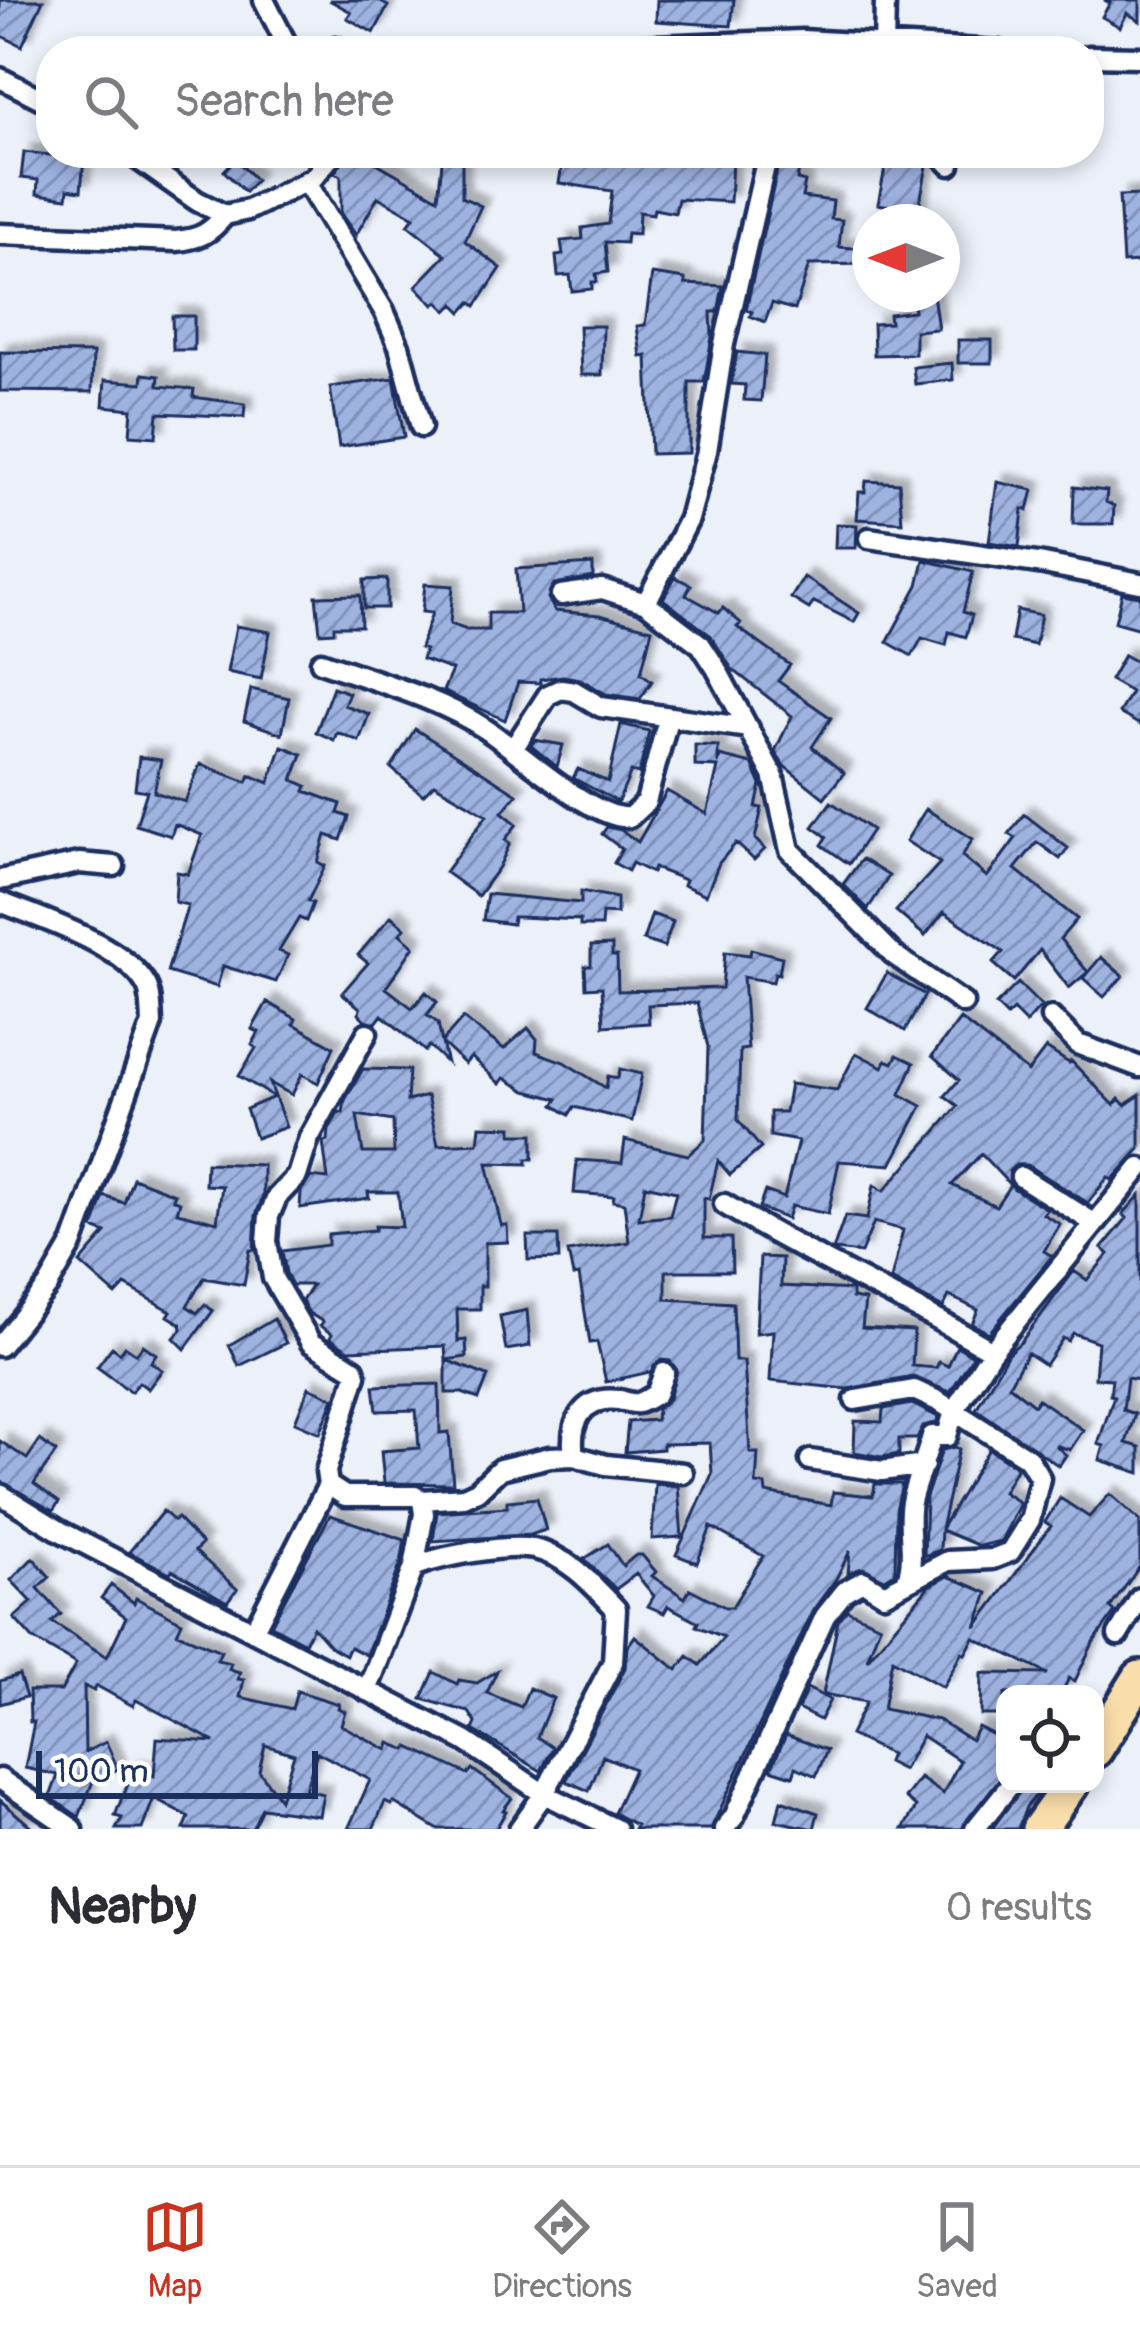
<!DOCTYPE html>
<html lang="en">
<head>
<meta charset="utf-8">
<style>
  body { margin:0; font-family:Pangolin,sans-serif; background:#f7f7f7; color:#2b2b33 }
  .controls { position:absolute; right:36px; bottom:36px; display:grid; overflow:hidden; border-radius:24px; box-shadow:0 6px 18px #0003 }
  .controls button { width:108px; height:108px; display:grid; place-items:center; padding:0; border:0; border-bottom:3px solid #e1e1e2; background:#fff; color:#2b2b33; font:60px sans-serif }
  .compass { position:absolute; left:852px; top:204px; width:108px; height:108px; border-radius:50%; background:#fff; box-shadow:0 6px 18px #0003; rotate:270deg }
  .scale { position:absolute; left:36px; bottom:30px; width:282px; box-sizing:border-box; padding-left:12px; border:6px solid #1b2f5e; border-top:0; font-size:33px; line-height:42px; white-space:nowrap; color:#1b2f5e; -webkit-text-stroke:9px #fff; paint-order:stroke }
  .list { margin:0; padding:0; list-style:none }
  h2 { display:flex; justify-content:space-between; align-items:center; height:156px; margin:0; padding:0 48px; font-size:51px }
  h2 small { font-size:39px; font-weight:400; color:#7c7c81 }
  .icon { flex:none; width:66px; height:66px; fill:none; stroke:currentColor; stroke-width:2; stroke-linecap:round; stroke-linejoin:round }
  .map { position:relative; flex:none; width:1140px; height:1829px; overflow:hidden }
  .search { position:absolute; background:#fff; box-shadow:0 6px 18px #0003; left:36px; right:36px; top:36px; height:132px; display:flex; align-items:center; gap:30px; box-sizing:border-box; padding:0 42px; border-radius:48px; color:#7c7c81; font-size:45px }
  .sheet { height:336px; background:#fff }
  nav { display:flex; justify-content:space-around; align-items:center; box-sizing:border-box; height:168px; border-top:3px solid #e1e1e2; background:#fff; font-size:33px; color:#7c7c81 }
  nav a { display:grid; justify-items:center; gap:6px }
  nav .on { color:#c8321e }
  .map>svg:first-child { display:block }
  .building { fill:url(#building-hatch); stroke:#1b2f5e; stroke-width:3; fill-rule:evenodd; filter:url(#shadow) }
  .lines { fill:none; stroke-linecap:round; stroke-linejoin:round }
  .minor-casing { stroke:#1b2f5e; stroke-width:27 }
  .trunk-casing { stroke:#1b2f5e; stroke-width:42 }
  .minor { stroke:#fff; stroke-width:18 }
  .trunk { stroke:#f9deab; stroke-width:33 }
</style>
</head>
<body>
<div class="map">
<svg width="1140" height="1829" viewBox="0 0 1140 1829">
  <defs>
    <pattern id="building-hatch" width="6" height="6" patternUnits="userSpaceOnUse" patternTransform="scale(3)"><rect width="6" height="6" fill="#9fb3e1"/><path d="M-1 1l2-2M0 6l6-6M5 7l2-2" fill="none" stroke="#8192ba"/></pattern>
    <filter id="shadow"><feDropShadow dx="8" dy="-8" stdDeviation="3" flood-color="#0004"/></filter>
  </defs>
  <rect width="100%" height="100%" fill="#ecf0f9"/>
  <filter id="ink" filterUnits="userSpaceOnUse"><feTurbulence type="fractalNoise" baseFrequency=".00833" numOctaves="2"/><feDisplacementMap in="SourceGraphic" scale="24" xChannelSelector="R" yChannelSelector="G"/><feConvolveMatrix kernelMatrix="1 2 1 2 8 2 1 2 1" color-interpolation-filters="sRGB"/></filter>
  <g filter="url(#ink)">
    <path class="building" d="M0,0h43l-21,46 -22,-11z
      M329,0h48l11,6 -14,27 -27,-15 4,-6z
      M657,0h77l-3,26 -75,-5z
      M1104,0h36v21l-13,-8 -7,14 -18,-10 8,-14z
      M24,152l60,7 -3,32 -13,-2 -1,9 -30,-4 1,-14 -17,-2z
      M347,153h12l79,45 5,-45h19v44l19,9 -16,35 36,27 -25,38 -5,-4 -9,10 -8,-8 -7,7 -9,-9 -4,3 -18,-19 30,-31 -38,-30 6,-8 -36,-20 -22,38 -15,-21v-38l-6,-3z
      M564,153h46l-1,5 34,4 1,-7 44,9 1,-10 43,5 -2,43 -52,-3 -3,14 -21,-4 -1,5 -14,-2 -1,22 -11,-1 -1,10 -21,-1 3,30 -12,2 1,8h-5v7l-20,2 -2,-16 -12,1 -2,-20 7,-1 -2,-14 22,-2 -1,-11 26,-4 4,-33 -53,-8z
      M781,153h21l-5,27 8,2 -3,15 31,4 -2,18 11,1 -3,27 31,2v15l-61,1 -14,45 -23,-7 -7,19 -15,-6 2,-4 -6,-2z
      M888,153h18l20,4 2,4 -12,61h-24l3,-15 -17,-3z
      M235,159l21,21 -11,12 -21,-21z
      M1140,195v67l-17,1 -4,-67z
      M652,274l33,5v5l38,2 -5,26h-7l1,25 -8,45h-15v71l-38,1 -4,-98 -6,1 -4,-31 8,-1z
      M912,294h21l5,35 -23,2v23l-41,1 -1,-31 17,-1 -1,-9 25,-3z
      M172,316h22v34h-21z
      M579,326h24l-1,49h-21z
      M958,340h34v23h-34z
      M0,352l93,1 -1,39 -92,-1z
      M737,352l28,3 -4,46 -17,-1 1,-15 -14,-1z
      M952,363l1,17 -38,4 -2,-17z
      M143,374l16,2 -1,10 36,3 -1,8 52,7 -1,13 -86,-4 -2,24 -26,-2 2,-26 -29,-3 2,-26 37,3z
      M394,378l10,59 -65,10 -9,-60z
      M866,481l33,2 3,39 -45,-3 2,-27h6z
      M997,482l36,8 -5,20 -5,-1 -4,38 -30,-5z
      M1074,487l33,4 -1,11 8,4 -1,18h-40z
      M836,524l21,1 -1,23h-21z
      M924,560l49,12 -10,40 9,3 -6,22 -17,-5 -3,13 -24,-7 -10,18 -25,-14 31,-57z
      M593,564v13l-39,7 -6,14 7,13 45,4 52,14 -11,44 11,8 -12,18 -34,-5 -26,-15 -17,-3 -23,3v4l-22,-1 -13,38 -62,-29 9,-21 -30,-11 3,-9 -5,-2 12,-35 -10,-1 3,-28 28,2 -3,38 17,6h21v-17h31l-3,-44z
      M675,577l16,8 -5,10 33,18 4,-5 18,15 -4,4 53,38 -12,16 53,37 -19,29 32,26 -20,25 -40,-32 -9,-15 17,-35 -60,-47 -22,-34 -47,-36z
      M804,577l55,36 -5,9 -40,-20 -5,7 -18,-11z
      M387,579v29h-23v-28z
      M1122,593l18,3v33l-25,-7z
      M360,595l1,31h-27v6l-14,1 -4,-37z
      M1017,610l24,5 -6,30 -23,-5z
      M236,626l34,6 -9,47 -34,-7z
      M1124,655l16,9v61l-21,-12 12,-21 -21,-12z
      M333,687l16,6 -5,12 25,9 -10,27 -22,-9 -3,8 -18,-8z
      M251,689l38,9 -7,36 -38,-13z
      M621,724l28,7 -10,43 -8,-2 -13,30 -45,-24 5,-9 30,13z
      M415,729l102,65 -15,18 15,12 -12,16 5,3 -11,24 -21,29 -33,-24 42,-57 -53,-31 -11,11 -32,-27z
      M535,740l28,5 -6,22 -26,-21z
      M695,745l23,1v18l2,-8 32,8 9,21 -5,22 6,1 -7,31 10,10 -11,11 -18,-17 -17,20 -13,32 -23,-10 2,-5 -31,-12 -2,5 -20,-10 -4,8 -14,-8 8,-14 -20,-15 5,-7 14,3 17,12 29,-51 40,23 11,-47 -23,-1z
      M282,746l20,8 -9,26 14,6 -2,5 36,13 -3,9 11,4 -8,23 -15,-5 -8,27 7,4 -17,35 5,2 -7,18 -7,-3 -20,33 9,4 -12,27 -53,-16 -6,21 -50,-15 21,-67 -13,-3 2,-30 11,2 14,-39 -27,-11 -4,12 -35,-11 11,-34 -12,-2 4,-32 22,3 -7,32 31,10 15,-38 47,18 3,-7 19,8z
      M831,802l41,28 -23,34 -27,-19 5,-8 -14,-10z
      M926,809l47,30 -11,17 25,21 29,-39 -7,-4 15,-20 44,34 -8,11 -23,-17 -22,27 62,50 -17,20 28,33 -19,16 -29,-38 -26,31 -21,-18 10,-11 -59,-40 -19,24 -29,-25 44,-48 -34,-22z
      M862,859l27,17 -21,33 -25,-25z
      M581,891l36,7v16l-15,-1 -1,13h-21v-6l-61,-3h-6l-1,7 -29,-4 4,-26 94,9z
      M652,914l21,8 -9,25 -21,-7z
      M391,916l14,12 -5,6 14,12 -28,42 26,20 14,-16 11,10 -10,13 11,8 4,19 21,-24 41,31 24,-21 9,11 -1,13 28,10 42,26 2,-12 10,2 2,-9 22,5 -10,47 -58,-14 -5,8 -15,-10 4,-6 -32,-8 -22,-13 -4,6 -29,-27 -6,7 -23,-21 5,20 -18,-17 -4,5 -43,-36 -6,8 -11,-3 -6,-6 1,-6 -18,-15 26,-30 -10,-8z
      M612,945v11h5l1,35 104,-3 3,-36 25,3 1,-6 31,8 -3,17 -4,-1 -2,9 -30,-5 5,72 -8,1 -2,70 23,28 -31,27 -12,-14 -9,38 -5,-1v40h27l1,33h-66v28l67,4 2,58h9l6,92h8l-2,31 9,1 1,8 65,12 2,-13 40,4 2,-12h27l-6,26 -1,63 -10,6 -23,-11 -14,5 2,-22 -14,28 -23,31 -102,219h-77l2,-4 -22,-12 20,-44 -31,-13 -14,35 -23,-10 59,-113 2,-21 8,-11 42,34 11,-14 12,9 24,-28 -28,-11 2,-4 -30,-16 -4,7 -16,-7 6,-10 -18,-22 -20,15 -32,-30 24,-15 15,22 13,-11h6l14,17 -4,4 33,22 5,-9 35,18h7l31,-51 -52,-29 -14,36 -21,-8 36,-81 -2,-31 -47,1v5l-38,3 3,-30 28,-2 1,-11 12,-10 8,-29 -7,-9 -9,-1 -11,12 -44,10 -9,-40 -7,1 -11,-68 -6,1 -5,-24 61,-10 -5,-39 -11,-2 1,-5 -40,-3 3,-33 45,3 3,-23 63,15 17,-15 3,-93 -11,-44 -49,2 1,18 -45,3 -2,-39 -16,1 -1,-22h6v-20zM645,1185l31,7 -6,24 -31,3z
      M1101,957l22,19 -19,21 -21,-19z
      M887,973l38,22 -20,36 -38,-23z
      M1018,983l23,23 -15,17 -13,-13 -6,6 -11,-11z
      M267,1002l29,17 -2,5 40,23 -16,36 -16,-9 -10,21 -22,-12 16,44 -30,11 -10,-29 28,-12 -35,-21 17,-28 -4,-3 7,-13 -7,-3z
      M960,1019l68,53 18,-24 23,15 2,-2 43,44 5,-6 6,6 15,-10v54l-28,31 -4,-3 -20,26 -61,-38h-11l-7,6 4,17 34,21 -4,5 17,10 -16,27 8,5 -63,77 -17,-9 6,-14 -29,-14 -6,12 -52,-28 12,-50 -29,-8 -13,31 -28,-3 12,-34 22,3 7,-34 10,6 74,-85 -13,-10 14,-16 -27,-24zM981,1154l29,31 -14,21 -44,-21z
      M856,1053l27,14 3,-7 7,3 4,-8 17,8 -14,31 22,12 -31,59 -52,-4 -11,53 -37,-8 -4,13 -28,-11 6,-17 19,7 14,-57 -28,-5v-24h15l5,-28 47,6z
      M363,1069l46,1 -2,31 20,-5 11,49 40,-2 2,-17 32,1v7h21v25h-6v5l-40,-1 14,62h6l1,17 -23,1v43h-5v23h-23l1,32 8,-1 1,17 -21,3 -1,-14 -96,4 -19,-12 2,-4 -12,-8 3,-4 -14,-9 -7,-12 10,-16h-20l-6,-12 -4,-22 46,-6v-11l47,-4v-4l27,1 -4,-35h-30l1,6 -69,10 1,-17 10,-14 17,2 -5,-37 5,-1 1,-12 10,-17 4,1 2,-13zM357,1115l36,6 1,32h-31z
      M206,1163l57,2v31l-7,19 -2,35h-4l-6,35 -40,-7 -17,28 10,7 8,-9 8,7 -28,38 -11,-11 8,-9 -1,-5 -13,-8 3,-5 -46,-26 -9,10 -36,-32 26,-30 -13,-5 11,-32 20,7 9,-25 42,16 -2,5 7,3 -3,10 40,10 5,-36 -17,-1z
      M1140,1195v185l-13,-2 -4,32 12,4 -9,29 14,4v26l-40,-13 4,-14 -6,-2 16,-48 -4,-1 2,-16 -17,-1 3,-36 -25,-9 -5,8 -5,-3 -18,27 -18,-12 -18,32 25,20 4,-6 45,31 -13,20 -15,-5 11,10 -7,11 -83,-57 32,-56 13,-11 53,-71 13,9 22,-26 -7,-6 25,-30 -4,-4z
      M527,1236h31l1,23 -31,1z
      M760,1257l22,1 -1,28 71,4v8l13,2 -3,28 52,3 -2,35 24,2 3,-6 9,4 9,-20 16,10 -23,36 -37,-15 -66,12 -77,-8 3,-50 -17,2z
      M527,1310l3,36 -24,4 -6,-34z
      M274,1319l12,24 -47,23 -10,-21z
      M143,1345l13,9 -5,8 11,8 -14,19 -9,-7 -8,10 -34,-25 15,-20 8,6 5,-7 11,8z
      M446,1360l42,16 -9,23 -17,-6h-16z
      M439,1384l1,49 9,-1 4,52 -69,-1 -3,-32 38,-3 -3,-38 -39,1 -3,-25z
      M309,1387l25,11 -14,35 -25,-11z
      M912,1404l26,13 -1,6 -14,3 -6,13h-18v15l-17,3 -28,-5 1,-31 27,1 1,-13z
      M40,1440l16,12 -22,32 25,18 -6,9 -53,-30v-40l27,18z
      M955,1447l4,2 -18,80 48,-80 28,18 -14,25 17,11 -19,38 -22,5 -38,-16 -1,20 -16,6 2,-59 16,-47z
      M655,1484l23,2 4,51 -30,2z
      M1110,1494l30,27v45l-30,42 5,4 -22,31 -18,38 -6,-3 -8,16h-56v21h-24l1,-42 66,1 -74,-36 -9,16 -3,-2 -19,35 -51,-28 -9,50 55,11 33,20 7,-13 27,14v31l-43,57h-59l13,-22 -11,-9 15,-20 23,16 17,-33 -38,-25 -19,34 -16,-8 3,-8 -40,-19 16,-33 -43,-8 15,-73 9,-11 33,15 -13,35 62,-74 19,-10 40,17 -12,34 75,-101 -6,-4 15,-24 29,19z
      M537,1498l9,32 -16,5 -97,6 4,-29 70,-5v-6z
      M163,1511l11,10 3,-3 25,26 -7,7 42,38 -10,13 -55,-32 -2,3 -41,-21z
      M330,1515l75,25 -4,23 -35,92 -16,-8 -4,8 -16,-9 -17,-19 -8,16 -34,-18z
      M33,1558l17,19 -12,11 23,26 -9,8 55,35 19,-40 -25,-19 10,-13 23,18 2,-5 46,24 -5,11 44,18 -4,9 14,3 -2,6 11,3 -2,7 6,1 -4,17 52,12 5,-18 42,13 -1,4 7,3 -4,14 47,25 2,-7 17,7 2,-3 59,27 4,-5 40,29 -9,12 3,1 -10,18h-59l-44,-27 -2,3 -6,-3 -12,27h-25l22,-49 -53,-28 -12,38 18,4 -4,22 -57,-8 -10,21h-68l5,-12 -35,-19 -12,31h-26l6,-11 -7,-2 18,-48 21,8 3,-38 58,4 -79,-42 -3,6 -36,-20 -3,5 -10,-5 1,66 21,-10 12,27 -25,12 -14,36 -29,-20 8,-22 -33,-7 9,-46h-4l-1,-31h32l15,-27 -43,-25 -19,-21 18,-16 -21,-22zM265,1745l29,9 -14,45 -21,-28z
      M497,1671l-10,22 34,14 8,-19 24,10 -16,39 16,11 -12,23 -68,-41 3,-7 -7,-11 -47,-13 12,-27 23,12 2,-4 18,3z
      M19,1675l7,22 -26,7v-23z
      M807,1688l23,12 -10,20 -22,-11z
      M786,1735l41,15 -11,26 -20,-9 -3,9 -22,-7z
      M1024,1784h21l-19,23 -8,22h-26z
      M0,1800l34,29h-34z
      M781,1800l37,13 -4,16 -38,-8z"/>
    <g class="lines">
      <defs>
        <path id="minor" d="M264,0l26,51
          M336,47l5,4
          M532,51l270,-11 197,11
          M884,51l1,-51
          M1089,56l51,1
          M0,78l51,26
          M129,153l68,48 28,14 23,-5 65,-32 21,-25
          M768,153l-44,191 -17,107 -18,68 -43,84 55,42 15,23 57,107 17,75 104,105 69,48
          M939,153l11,12
          M306,181l78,130 15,35 22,81
          M0,234l176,7c24,-2 34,-8 49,-26
          M869,538l175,26 96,19
          M561,595l41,-6 44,14
          M321,662c54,19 118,36 166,68 31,21 108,92 143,87l16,-15 22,-83
          M513,749l35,-54 13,-6 13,2 27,16 148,21
          M0,880l79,-17 35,3
          M0,902c42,17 125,43 147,84 5,10 4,25 5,37l-79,220 -25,43 -48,60
          M1051,1017l27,27 62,23
          M367,1033l-58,105 -12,38 -20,21 -8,19 -2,25 6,37 38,65 43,26 2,6 -30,96 2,14 17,11h70l7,4 2,14 -10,53
          M1021,1177l73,46
          M724,1204c87,54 181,94 268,147
          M574,1456c-5,-32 7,-61 45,-56 6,1 13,4 19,3 6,-1 12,-6 18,-9l8,-21
          M810,1460l72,11 42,-6
          M0,1494l60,37 405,210 79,53 72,35
          M422,1500l42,-3 13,-6 23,-22 50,-12 24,-1 32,9 77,8
          M907,1579c9,-23 -1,-51 4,-77 5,-22 15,-44 21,-66h15l7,-25 38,-60 148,-183
          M254,1630l74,-145
          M1118,1635l22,-37
          M367,1691l47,-124c25,-11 93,-23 120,-18 34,7 60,37 82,60l-3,53 -69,132 -25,35
          M0,1779l73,50
          M724,1829l10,-12 91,-201 20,-25 18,-10 21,13 64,-33 44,-2 18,-7 20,-32 10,-42 -12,-20 -90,-57 -24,-11 -59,10
          M975,1829l36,-45"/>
        <path id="trunk" d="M1095,1750l45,-72
          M1039,1829l32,-45"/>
      </defs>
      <use href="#minor" class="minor-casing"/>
      <use href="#trunk" class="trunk-casing"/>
      <use href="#minor" class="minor"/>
      <use href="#trunk" class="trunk"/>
    </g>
  </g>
</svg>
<div class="controls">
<button><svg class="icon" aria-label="locate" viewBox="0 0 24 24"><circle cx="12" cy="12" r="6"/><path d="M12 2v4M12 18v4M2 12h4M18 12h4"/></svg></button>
</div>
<svg class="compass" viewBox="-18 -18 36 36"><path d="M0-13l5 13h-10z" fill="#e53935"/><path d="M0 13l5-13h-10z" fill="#7c7c81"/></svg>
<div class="scale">100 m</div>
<div class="search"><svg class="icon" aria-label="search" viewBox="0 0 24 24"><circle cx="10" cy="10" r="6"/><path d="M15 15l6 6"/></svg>Search here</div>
</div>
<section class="sheet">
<h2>Nearby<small>0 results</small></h2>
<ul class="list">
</ul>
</section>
<nav>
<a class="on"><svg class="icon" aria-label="map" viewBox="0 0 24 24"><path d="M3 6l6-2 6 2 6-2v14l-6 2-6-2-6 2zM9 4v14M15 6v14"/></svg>Map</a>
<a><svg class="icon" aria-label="directions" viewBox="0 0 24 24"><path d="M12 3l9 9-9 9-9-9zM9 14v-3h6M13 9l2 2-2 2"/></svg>Directions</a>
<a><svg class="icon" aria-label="saved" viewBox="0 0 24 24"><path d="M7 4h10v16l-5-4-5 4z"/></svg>Saved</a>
</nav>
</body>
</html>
